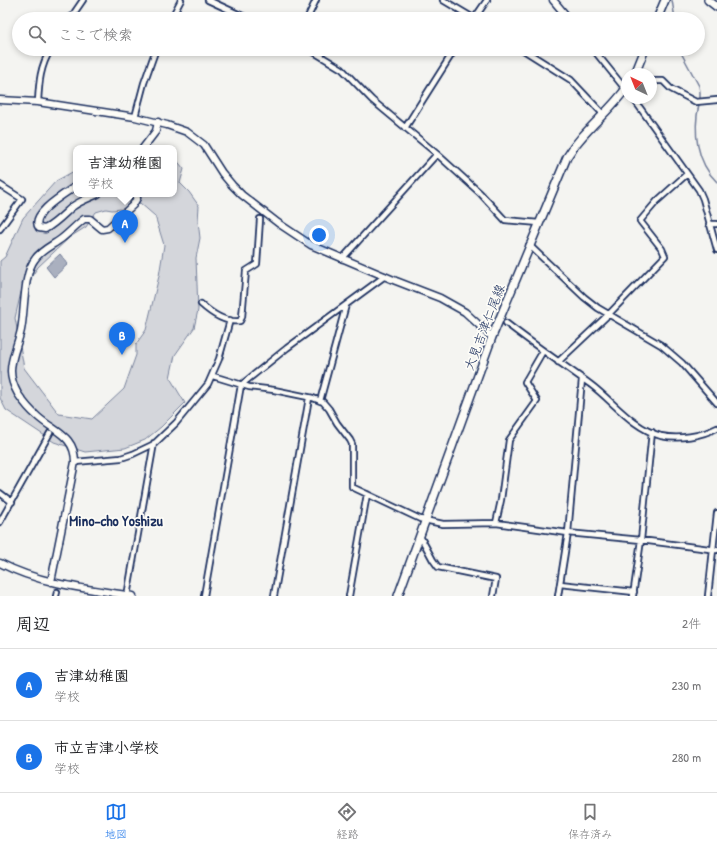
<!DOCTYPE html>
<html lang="ja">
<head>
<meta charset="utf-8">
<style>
  body { margin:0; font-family:"Patrick Hand","Klee One",sans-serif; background:#f2f2f2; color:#202124 }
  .compass { position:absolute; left:621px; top:68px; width:36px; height:36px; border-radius:50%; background:#fff; box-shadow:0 2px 6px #0003; rotate:317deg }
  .you { position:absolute; left:319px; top:235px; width:14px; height:14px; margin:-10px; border:3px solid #fff; border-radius:50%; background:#1a73e8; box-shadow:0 0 0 6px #1a73e833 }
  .badge { display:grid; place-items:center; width:26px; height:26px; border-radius:50%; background:#1a73e8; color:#fff; font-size:13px; font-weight:700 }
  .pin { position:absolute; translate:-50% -33px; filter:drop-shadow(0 1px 2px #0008) }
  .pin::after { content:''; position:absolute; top:21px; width:14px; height:12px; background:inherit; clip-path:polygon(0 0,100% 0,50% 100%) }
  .popup { position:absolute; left:73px; top:145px; width:104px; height:52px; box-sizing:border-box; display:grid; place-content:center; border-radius:8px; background:#fff; filter:drop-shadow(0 1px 3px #0005); font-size:13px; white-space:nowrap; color:#757577 }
  .popup b { font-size:15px; color:#202124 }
  .popup::after { content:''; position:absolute; left:50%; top:100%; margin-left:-8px; border:8px solid transparent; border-top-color:#fff }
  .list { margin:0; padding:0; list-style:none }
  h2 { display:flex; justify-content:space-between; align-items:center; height:52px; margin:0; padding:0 16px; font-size:17px }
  h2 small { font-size:13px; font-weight:400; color:#757577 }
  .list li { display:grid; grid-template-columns:26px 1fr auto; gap:12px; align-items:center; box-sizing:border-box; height:72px; padding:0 16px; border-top:1px solid #e0e0e0 }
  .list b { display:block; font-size:15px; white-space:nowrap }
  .list p { margin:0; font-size:13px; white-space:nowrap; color:#757577 }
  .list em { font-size:13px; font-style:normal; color:#757577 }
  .icon { flex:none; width:22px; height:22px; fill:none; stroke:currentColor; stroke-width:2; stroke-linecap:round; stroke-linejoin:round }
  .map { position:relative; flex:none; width:717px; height:596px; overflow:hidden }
  .search { position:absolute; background:#fff; box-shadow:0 2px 6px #0003; left:12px; right:12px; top:12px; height:44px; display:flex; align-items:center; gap:10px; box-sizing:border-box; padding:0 14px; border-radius:22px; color:#757577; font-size:15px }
  .sheet { height:196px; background:#fff }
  nav { display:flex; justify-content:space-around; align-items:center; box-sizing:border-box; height:56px; border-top:1px solid #e0e0e0; background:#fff; font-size:11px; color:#757577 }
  nav a { display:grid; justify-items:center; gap:2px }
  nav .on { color:#1a73e8 }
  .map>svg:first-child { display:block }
  .green { fill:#d4d6db; stroke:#78829c; fill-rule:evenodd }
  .water { fill:#aab0bf; stroke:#717c98 }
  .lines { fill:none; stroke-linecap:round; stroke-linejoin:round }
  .stream { stroke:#717c98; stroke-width:1.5 }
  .minor-casing { stroke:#1b2f5e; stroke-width:8 }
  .tertiary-casing { stroke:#1b2f5e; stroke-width:9 }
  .secondary-casing { stroke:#1b2f5e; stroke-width:10 }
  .primary-casing { stroke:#1b2f5e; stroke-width:10 }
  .minor { stroke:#fdfcf7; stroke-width:4.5 }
  .tertiary { stroke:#fdfcf7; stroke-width:6 }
  .secondary { stroke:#fdfcf7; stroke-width:7 }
  .primary { stroke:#fdfcf7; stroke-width:7 }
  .labels { text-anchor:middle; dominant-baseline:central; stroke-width:3.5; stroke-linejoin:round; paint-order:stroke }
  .street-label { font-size:13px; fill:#1b2f5e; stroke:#fdfcf7 }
  .quarter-label { font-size:15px; font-weight:bold; fill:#1b2f5e; stroke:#fdfcf7 }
</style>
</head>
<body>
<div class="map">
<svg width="717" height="596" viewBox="0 0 717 596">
  <rect width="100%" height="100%" fill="#f4f4f1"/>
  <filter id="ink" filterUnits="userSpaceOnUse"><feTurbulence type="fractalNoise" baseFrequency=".025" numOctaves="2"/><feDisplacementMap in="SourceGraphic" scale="8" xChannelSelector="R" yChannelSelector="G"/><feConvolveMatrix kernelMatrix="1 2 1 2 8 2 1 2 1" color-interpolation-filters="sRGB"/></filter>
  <g filter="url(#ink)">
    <path class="green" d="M174,157l10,12 -4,14 9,9 10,14 -1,15 2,17 -4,20 2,52 -4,18 -19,27 -5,23 15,25 -24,24 -16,13 -20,8 -40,4 -31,-10 -48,-32 -6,-12v-137l5,-4 18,-39 33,-37 20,-11v24h98zM140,203l15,13 9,29 -5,31 -13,54 -10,14v11l-12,34 -32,30 -33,-5 -35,-46 -9,-50 6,-26 17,-25 32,-30 16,-10 10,-15 10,-3 6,1 11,-1z"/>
    <path class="water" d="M60,254l8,10 -14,13 -8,-10z"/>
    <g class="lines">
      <path class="stream" d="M672,0l3,19
        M679,49l20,37 1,6v8
        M699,104c-6,27 -3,58 18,78"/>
      <defs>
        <path id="minor" d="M208,0l41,19
          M443,0l32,19
          M70,19l13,-19
          M171,19l10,-19
          M307,19l9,-19
          M474,19l13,-19
          M309,49l33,20 30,31 65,54 43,39 25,27 34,3
          M522,49l49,31 32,34
          M593,49l33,41
          M637,70l5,4
          M651,81h12l8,8 25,13 21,-2
          M633,98l66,92 4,9 14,51
          M38,102c1,-19 2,-36 13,-53
          M135,117l9,-34 12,-34
          M405,128l50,-79
          M0,185l22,14 -22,30
          M709,224h8
          M529,245l55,52 14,11 63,37 21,18 35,40
          M342,259l95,-105
          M201,304c11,10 24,19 39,17l2,-4 4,-46 11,-7 3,-45
          M506,323c27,21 56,41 84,61 23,17 42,44 71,52 18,4 40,0 56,-8
          M558,362l51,-48 56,-58 -3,-7 -22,-28 17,-20 30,-27
          M213,376l36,11 25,3 39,8 10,4 6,7 8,14 13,17 2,4v43l68,32 23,5 53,-1 72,10 73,7 76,10
          M320,401l26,-96
          M75,462l46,-4 12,-4 21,-10 22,-21 32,-39 11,-25 11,-39
          M0,493l12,9
          M0,522l50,-89
          M496,523l5,-23 8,-60 28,-39 -12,-19 18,-31
          M420,536l13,24 5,7 58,12 -3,17
          M560,584l74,8
          M56,596l1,-4
          M127,596l27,-153
          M204,596l37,-211 46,-37 98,-72
          M274,596l35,-198
          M349,596l18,-102
          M558,596l10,-63 14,-154
          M633,596l8,-56 11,-108
          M708,596l9,-83"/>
        <path id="tertiary" d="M553,0l16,19
          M0,100l38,2 97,15 32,8 20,7 17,13 18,28 10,12 10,10 36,28 33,22 85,36 44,17 25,14 27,25
          M143,148l13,-17 2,-9
          M76,186c-10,7 -47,28 -37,42l6,1c11,-6 18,-14 27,-22 8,-6 17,-9 26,-13
          M0,563c40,21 88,26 133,33
          M51,582l24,-120c0,-26 -20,-30 -37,-45 -7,-6 -14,-14 -20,-23 -4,-7 -7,-14 -7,-23 0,-14 7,-27 10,-41 4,-19 2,-56 14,-71 6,-9 18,-14 26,-20 8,-6 15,-14 23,-20h6l12,10 6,-1 25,-23 4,-7 -3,-4"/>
        <path id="secondary" d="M657,19l8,-19
          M635,74l10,-25
          M398,596l94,-259 75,-180c16,-27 42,-44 60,-70"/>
        <path id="primary" d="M708,0l9,7"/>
      </defs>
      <use href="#minor" class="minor-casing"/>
      <use href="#tertiary" class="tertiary-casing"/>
      <use href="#secondary" class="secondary-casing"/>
      <use href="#primary" class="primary-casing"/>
      <use href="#minor" class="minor"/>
      <use href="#tertiary" class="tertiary"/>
      <use href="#secondary" class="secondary"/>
      <use href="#primary" class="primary"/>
    </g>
  </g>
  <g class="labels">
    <g class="street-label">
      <text transform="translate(484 327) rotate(-69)">大見吉津仁尾線</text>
    </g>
    <g class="quarter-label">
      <text x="116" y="520">Mino-cho Yoshizu</text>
    </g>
  </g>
</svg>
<svg class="compass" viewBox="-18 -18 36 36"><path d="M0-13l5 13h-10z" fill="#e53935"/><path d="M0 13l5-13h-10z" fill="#757577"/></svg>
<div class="you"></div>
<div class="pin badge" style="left:125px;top:243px">A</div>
<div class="popup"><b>吉津幼稚園</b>学校</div>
<div class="pin badge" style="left:122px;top:355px">B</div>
<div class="search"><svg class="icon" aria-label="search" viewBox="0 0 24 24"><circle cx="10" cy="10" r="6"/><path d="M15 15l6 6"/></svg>ここで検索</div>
</div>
<section class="sheet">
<h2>周辺<small>2件</small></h2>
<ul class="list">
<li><span class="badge">A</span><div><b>吉津幼稚園</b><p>学校</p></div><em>230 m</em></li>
<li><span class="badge">B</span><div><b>市立吉津小学校</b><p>学校</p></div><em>280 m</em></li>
</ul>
</section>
<nav>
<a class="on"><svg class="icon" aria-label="map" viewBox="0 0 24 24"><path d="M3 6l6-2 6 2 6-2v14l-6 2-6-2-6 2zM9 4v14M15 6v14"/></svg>地図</a>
<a><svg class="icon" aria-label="directions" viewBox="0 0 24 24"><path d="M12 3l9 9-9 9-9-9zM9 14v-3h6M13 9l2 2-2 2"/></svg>経路</a>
<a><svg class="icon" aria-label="saved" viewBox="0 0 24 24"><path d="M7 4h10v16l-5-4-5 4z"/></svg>保存済み</a>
</nav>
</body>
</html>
